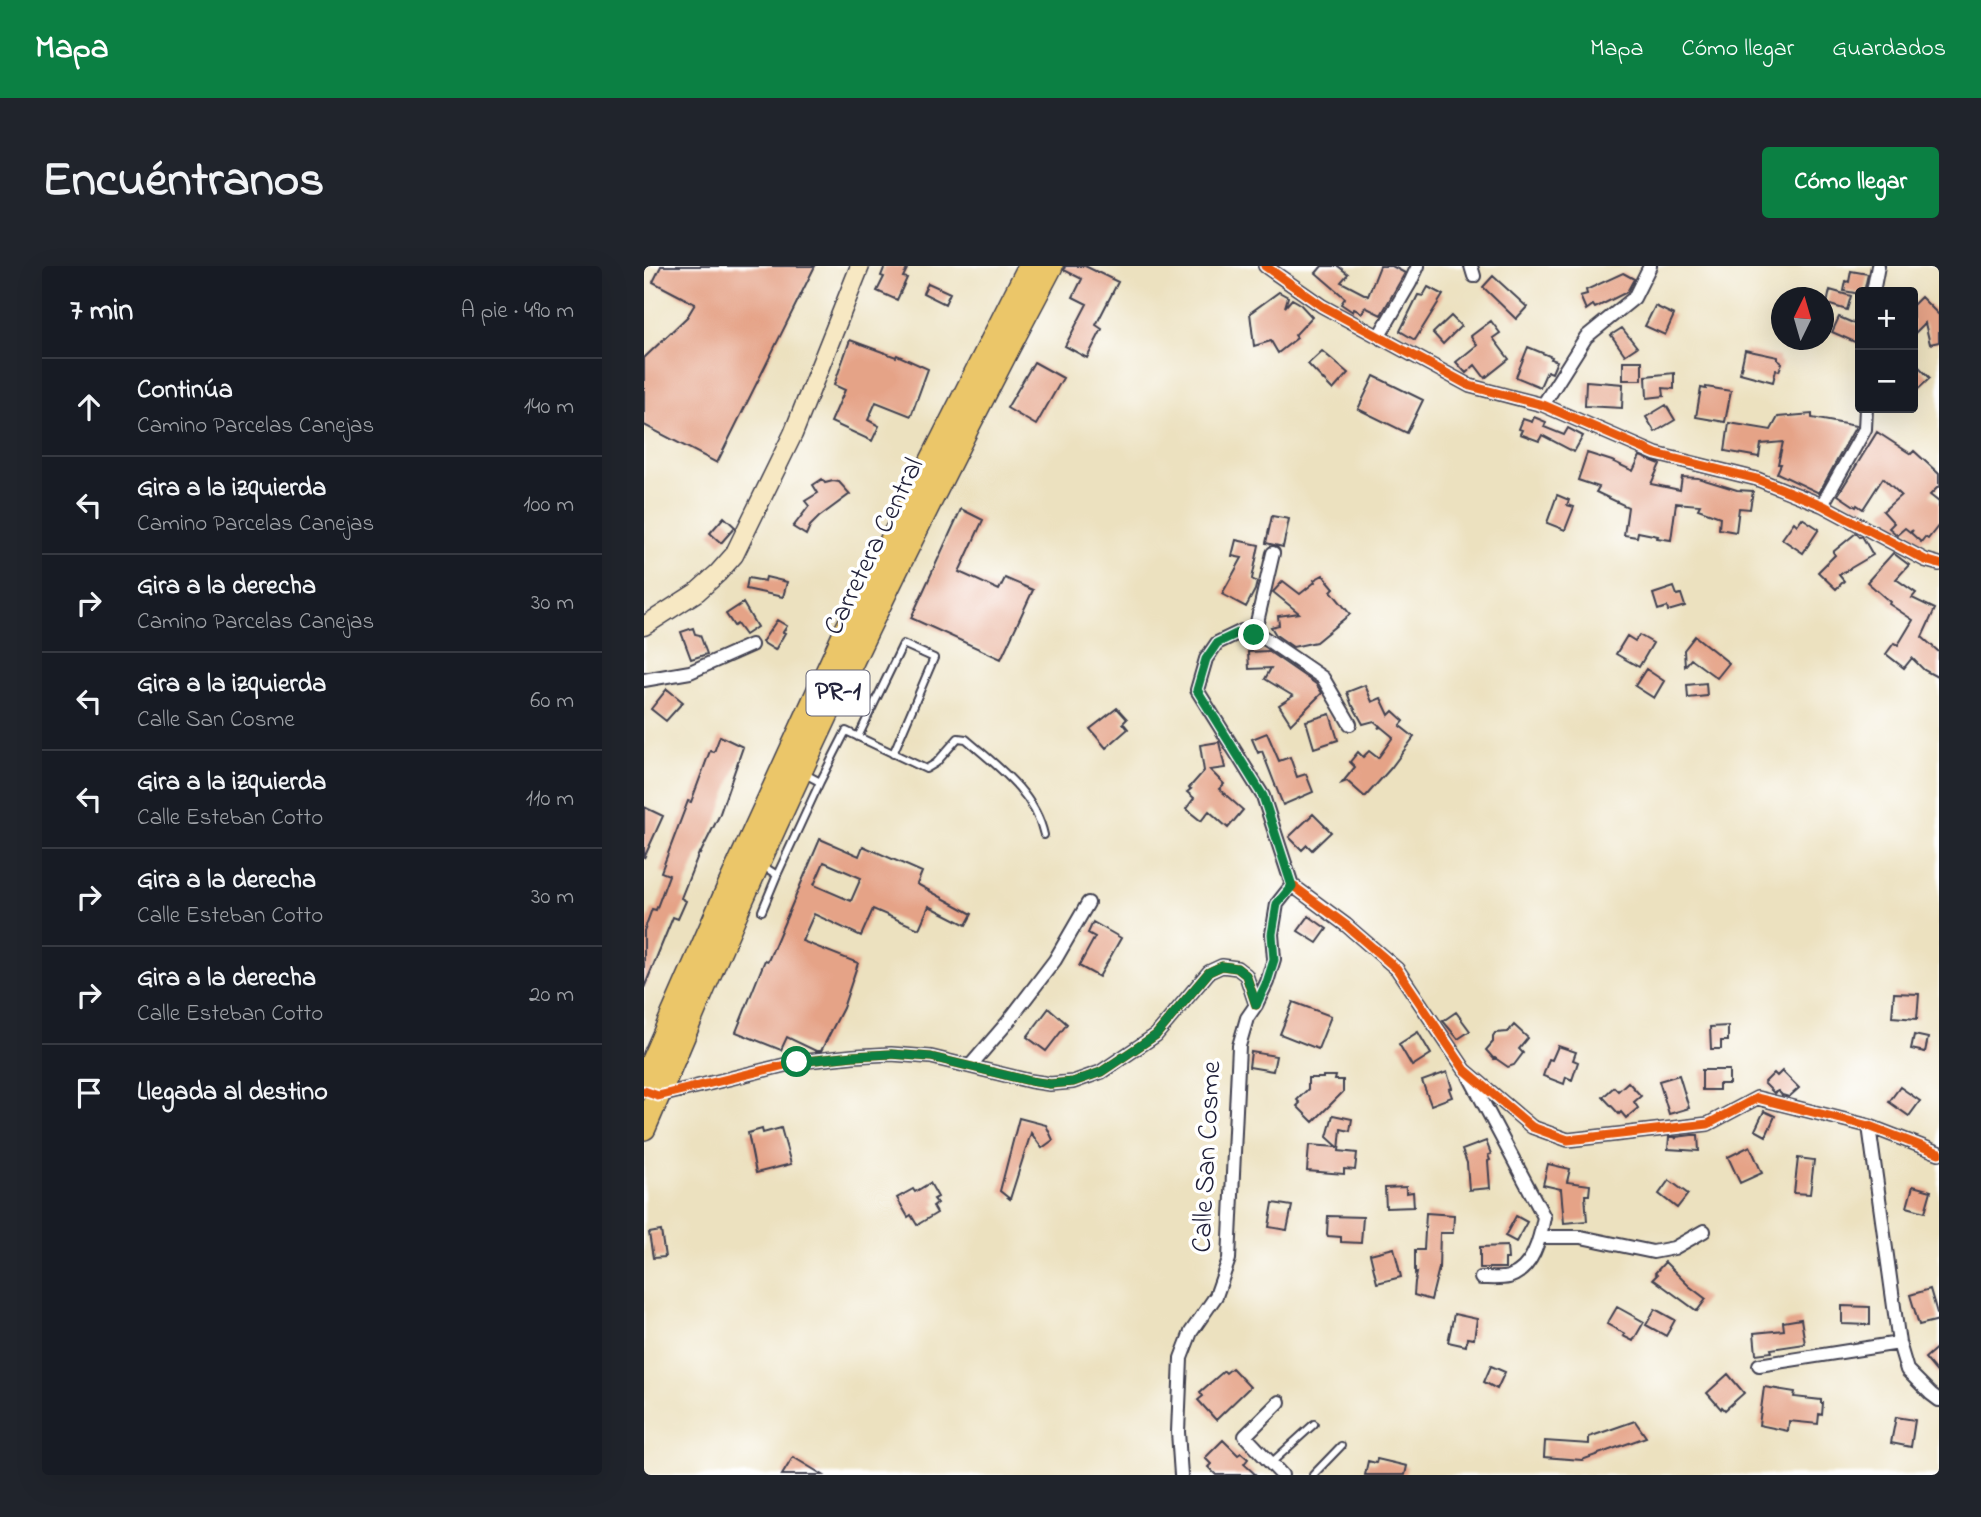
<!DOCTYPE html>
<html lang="es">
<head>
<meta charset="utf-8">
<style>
  body { margin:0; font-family:"Indie Flower",sans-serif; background:#20242c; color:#f1f3f6 }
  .controls { position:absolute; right:21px; top:21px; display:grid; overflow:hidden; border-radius:7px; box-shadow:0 7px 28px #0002 }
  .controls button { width:63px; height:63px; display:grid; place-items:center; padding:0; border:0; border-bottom:2px solid #363941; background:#171b24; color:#f1f3f6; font:35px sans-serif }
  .compass { position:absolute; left:1127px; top:21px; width:63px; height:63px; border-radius:50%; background:#171b24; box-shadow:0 7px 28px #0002; rotate:5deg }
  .stop { position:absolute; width:21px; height:21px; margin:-16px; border:5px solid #0b8043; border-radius:50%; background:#fff }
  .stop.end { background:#0b8043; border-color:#fff; box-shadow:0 2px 7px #0008 }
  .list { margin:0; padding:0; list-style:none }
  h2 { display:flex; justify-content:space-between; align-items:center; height:91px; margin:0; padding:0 28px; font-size:30px }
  h2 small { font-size:23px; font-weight:400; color:#9ea1a6 }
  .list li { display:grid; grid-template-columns:46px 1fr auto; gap:21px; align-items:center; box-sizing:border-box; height:98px; padding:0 28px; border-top:2px solid #363941 }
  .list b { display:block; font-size:26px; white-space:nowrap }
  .list p { margin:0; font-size:23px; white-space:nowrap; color:#9ea1a6 }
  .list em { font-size:23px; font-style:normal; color:#9ea1a6 }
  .icon { flex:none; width:38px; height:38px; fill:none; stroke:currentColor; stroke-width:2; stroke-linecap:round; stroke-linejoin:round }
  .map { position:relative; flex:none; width:1295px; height:1209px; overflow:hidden; border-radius:7px }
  header { display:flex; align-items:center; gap:42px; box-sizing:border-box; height:98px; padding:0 35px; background:#0b8043; color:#fff }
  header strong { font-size:33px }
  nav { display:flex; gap:38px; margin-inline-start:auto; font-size:24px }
  .intro { display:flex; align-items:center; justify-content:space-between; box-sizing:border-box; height:168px; padding:0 42px }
  h1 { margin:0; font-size:49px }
  .button { padding:18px 32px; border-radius:7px; background:#0b8043; color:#fff; font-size:24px; font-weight:700 }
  main { display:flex; gap:42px; padding:0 42px }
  aside { flex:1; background:#171b24; border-radius:7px; box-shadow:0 7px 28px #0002 }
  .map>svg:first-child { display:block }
  .building { fill:#e5a387; fill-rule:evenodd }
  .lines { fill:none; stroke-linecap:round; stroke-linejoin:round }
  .lane-casing { stroke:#403f4f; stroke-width:10 }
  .street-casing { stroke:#403f4f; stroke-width:16 }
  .secondary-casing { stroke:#403f4f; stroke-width:21 }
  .highway-casing { stroke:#403f4f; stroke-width:26 }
  .lane { stroke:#fff; stroke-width:6 }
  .street { stroke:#fff; stroke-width:12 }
  .secondary { stroke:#f7e8c3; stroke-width:18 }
  .highway { stroke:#ebc669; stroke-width:23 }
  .cycleway-casing { stroke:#fff; stroke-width:13 }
  .cycleway { stroke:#e8590c; stroke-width:9 }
  .route { stroke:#0b8043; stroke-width:9 }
  .labels { text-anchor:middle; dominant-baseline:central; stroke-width:7; stroke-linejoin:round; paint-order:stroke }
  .shield { fill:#fff; stroke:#646476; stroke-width:2 }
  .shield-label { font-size:26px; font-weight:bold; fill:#22223b }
  .street-label { font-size:28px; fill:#22223b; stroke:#fff }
</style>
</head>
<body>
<header>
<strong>Mapa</strong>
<nav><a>Mapa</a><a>Cómo llegar</a><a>Guardados</a></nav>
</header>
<div class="intro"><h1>Encuéntranos</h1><a class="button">Cómo llegar</a></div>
<main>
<aside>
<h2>7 min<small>A pie · 490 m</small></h2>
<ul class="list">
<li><svg class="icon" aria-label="ahead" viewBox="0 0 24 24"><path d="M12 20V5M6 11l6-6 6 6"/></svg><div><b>Continúa</b><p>Camino Parcelas Canejas</p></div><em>140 m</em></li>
<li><svg class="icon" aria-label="left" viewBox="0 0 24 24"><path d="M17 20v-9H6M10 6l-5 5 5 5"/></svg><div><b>Gira a la izquierda</b><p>Camino Parcelas Canejas</p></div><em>100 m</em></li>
<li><svg class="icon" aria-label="right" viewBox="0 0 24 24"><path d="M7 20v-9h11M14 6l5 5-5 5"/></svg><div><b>Gira a la derecha</b><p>Camino Parcelas Canejas</p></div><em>30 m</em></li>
<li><svg class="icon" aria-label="left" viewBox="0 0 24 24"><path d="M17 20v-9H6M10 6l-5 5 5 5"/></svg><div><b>Gira a la izquierda</b><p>Calle San Cosme</p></div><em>60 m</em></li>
<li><svg class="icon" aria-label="left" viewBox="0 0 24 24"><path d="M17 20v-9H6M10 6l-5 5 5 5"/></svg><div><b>Gira a la izquierda</b><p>Calle Esteban Cotto</p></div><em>110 m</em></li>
<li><svg class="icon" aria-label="right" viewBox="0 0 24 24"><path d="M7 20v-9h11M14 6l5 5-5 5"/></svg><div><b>Gira a la derecha</b><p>Calle Esteban Cotto</p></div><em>30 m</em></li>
<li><svg class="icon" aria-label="right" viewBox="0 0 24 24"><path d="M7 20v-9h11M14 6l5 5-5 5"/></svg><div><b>Gira a la derecha</b><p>Calle Esteban Cotto</p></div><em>20 m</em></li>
<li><svg class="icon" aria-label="arrive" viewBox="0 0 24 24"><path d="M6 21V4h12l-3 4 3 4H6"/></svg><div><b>Llegada al destino</b></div></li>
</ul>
</aside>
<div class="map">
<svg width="1295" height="1209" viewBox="0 0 1295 1209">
  <rect width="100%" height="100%" fill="#fff"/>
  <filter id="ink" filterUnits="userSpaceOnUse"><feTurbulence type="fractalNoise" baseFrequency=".0143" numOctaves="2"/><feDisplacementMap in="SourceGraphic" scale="14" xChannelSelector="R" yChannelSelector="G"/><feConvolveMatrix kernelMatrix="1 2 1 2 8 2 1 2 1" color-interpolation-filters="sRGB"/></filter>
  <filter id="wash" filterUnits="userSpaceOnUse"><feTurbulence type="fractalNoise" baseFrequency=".00686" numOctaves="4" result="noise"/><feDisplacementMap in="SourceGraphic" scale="28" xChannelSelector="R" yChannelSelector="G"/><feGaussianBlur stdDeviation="1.57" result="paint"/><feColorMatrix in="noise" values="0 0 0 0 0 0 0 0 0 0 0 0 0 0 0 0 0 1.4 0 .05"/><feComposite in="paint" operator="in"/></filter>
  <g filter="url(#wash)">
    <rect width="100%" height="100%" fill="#ece1bf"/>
    <g id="blocks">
      <path class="building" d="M17,0h154l-98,197 -73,-38v-67l43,-41 8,-13 -42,-22z
        M241,0h15l7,3 -4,8 4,1 -10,22 -20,-9 7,-14 -3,-1z
        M421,0h20l33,16 -22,43 6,4 -15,29 -22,-12 22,-42 -14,-7 9,-18 -18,-9z
        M678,0h16l10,8 -7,8 27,14 12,-30h12l13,7 -24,42 -16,-8 -3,6 -8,-4 -1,3 -12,-8 4,-6 -29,-25z
        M1207,5l17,3 -4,18h-4v2l-16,-3 2,-10 3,1z
        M979,7l11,6 -7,13 -32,16 -2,-3 -7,5 -6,-14 7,-2 -1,-4z
        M849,10l34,31 -11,12 -33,-32z
        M284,17l22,10 -5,11 -22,-11z
        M784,21l15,8 -28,45 -15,-9 18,-36 5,1z
        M1186,24l21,6 -4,14 -20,-6z
        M635,26l9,5 -3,10 7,-8 7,4 13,14 -17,18 2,3 -19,15 -7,-12 -17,5 -4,-33z
        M1277,31l18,18v27l-9,2 -5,-21 -12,12v-30z
        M1011,40l19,9 -9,20 -20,-9z
        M807,50l10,10 -18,18 -10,-11z
        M1195,51l21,9v10l-3,7 -25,-11z
        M847,55l9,12 -7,5 16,21 -24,19 -10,-13 -9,8 -10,-11 21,-17 -6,-9z
        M978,62l15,19 -12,8 -14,-20z
        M206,74l46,17 1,-2 31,14 -17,47 -35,-14 -8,18 11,6 -7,15 -41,-19 14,-32 -11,-5z
        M884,81l24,10 -1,2 6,2 -5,12 -5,-2 -7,16 -24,-10z
        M1101,84l33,7v3l4,3 -3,8 -3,-1 -3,12 -33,-9z
        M678,85l26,22 -15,17 -25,-26z
        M979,95h19v19h-19z
        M390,96l29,16 -27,47 -29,-17z
        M1275,101l11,11 -17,16v-21z
        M1030,107v16l-11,-1 1,8 -17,2 -1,-22z
        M730,110l49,24 -16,33 -49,-24z
        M942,115l37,3 -1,24 -37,-2z
        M1062,121l25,4 -6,31 -29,-5 5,-29 5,1z
        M1022,139l9,15 -20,12 -9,-15z
        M1168,148v4l44,8 -37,67 -42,-20 4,-9h-3l5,-22 -22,2 -2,13 -34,-6 4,-28 42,7 7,-13z
        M890,151l12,5 -2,5 20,8 4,-7 15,8 -9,16 -32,-17 -3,6 -19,-7 2,-4 -3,-1 4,-10 9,3z
        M1233,166l34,22 3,-3 25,23v12l-9,9 9,7v23l-11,14 -3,-2 -4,5 -10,-9 2,-3 -3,2 -5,-4 -8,7 -8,-7 5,-5 -11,-12 18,-16 -18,-17 -20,31 -6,-4 -1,2 -18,-12z
        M943,187l25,8 21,10 7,-15 20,8 -9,20 29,6 2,-13 16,1 39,12 16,1 -3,18 -11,-1 -3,24 -17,-3 1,-12 -22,-8 2,-4 -24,-2 -5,37 -14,-2 1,-2 -20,-4 -1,5 -13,-2 4,-28 -32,-15 3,-5 -21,-7z
        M178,213l3,4 8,-2 6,1 11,12 -31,23 -9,9 -4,9 -13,-8 16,-21 -4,-5 13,-8 -5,-8z
        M913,229l12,5 -2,5 7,2 -9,23 -18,-7z
        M317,243l22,11 -24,52 40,18 6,-12 28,12 -32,69 -90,-41z
        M628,250l17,3 -6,28 -17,-4z
        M80,251l11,10 -14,16 -11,-10z
        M1158,252l17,11 -16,24 -21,-14 12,-17 3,3z
        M1212,267l4,4 2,-1 11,19 -34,20 5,6 -8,8 -18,-17 17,-17 -2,-3z
        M592,274l23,5 -7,34 5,3 -2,8 -9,17 -24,-13 20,-36 -10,-2z
        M1249,287l16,12 -13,14 20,14 -4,5 23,11 -13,28 17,15v26l-15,-8 -12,-12 -8,10 -18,-14 8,-11 4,2 15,-25 -24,-16 1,-2 -23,-20z
        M679,309l11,13 -3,3 19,23 -34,28 -23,5 -17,-12 -5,-8 8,-2 -1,-9 21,-3 -26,-21 10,-11 17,13 15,-12 -1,-2z
        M122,311l21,5 -4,15 -37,-8 2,-11 17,3z
        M1030,321l3,8 4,-1 4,12 -17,5 -1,-4 -9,3 -5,-16z
        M99,337l14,24 -12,8 -8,-11 -3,2 -8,-12z
        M133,354l10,6 -4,6 2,1 -10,17 -13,-8z
        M49,362l2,6 5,1 7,19 -16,5 -10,-27z
        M995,369l14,8 -14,24 -23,-13 11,-18 8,5z
        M1051,370l34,27 -12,15 -26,-19 -6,7 -1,-16z
        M624,385l48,33 6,9 -31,31 -12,-19 14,-9 -28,-17 6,-11 -22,1 -1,-17z
        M1002,403l18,12 -10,17 -19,-12z
        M1062,417l1,13 -19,2 -1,-13z
        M721,419l7,17 9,-4 8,17 4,-4 11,10 -4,5 14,11 -23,31 -26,29 -18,-16 -5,2 13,-16 -5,-5 8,-10 5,5 6,-6 9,7 15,-21 -12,-10 -3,1 2,-2 -6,-5 -11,3 -10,-18h-1l-5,-14z
        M23,423l16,13 -17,19 -15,-12z
        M473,442l10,11 -4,4 5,6 -22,19 -16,-19z
        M686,448l8,26 -24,8 -8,-27z
        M623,467l12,28 11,-4 7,20 9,-3 7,18 -30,13 -21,-54 -4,2 -6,-14z
        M76,470l23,11 -24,69 -19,38 -1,-1 -18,45 5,3 -8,18 -5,-2 -29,71v-57l8,-22 4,1 13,-35 -8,-3 27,-71 3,1 19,-51 4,1z
        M575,476l6,26 -15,2 14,14 -5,5 24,21 -15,18 -19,-17 -8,10 -15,-12 8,-11 -7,-6 4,-3 -2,-1 15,-17 -4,-26z
        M0,541l19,9 -19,42z
        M669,548l18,18 -19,18 -5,-5 -5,5 -13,-13z
        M176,573l39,17 4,-10 59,26 -5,12 55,30 -6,11 -37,-19 -10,23 -46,-20 -12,27 -47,-22 -12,27 56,22 -15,45 -22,43h-5l-29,-14 -6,13 -45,-18 29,-72 3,1zM180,596l37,16 -10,23 -37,-16z
        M665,650l18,13 -10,14 -19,-12z
        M449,656l28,16 -22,39 -20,-11 16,-29 -7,-4z
        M1250,727l25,1 -2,25 -25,-2z
        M649,736l38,14 -13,33 -38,-15z
        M405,742l18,16 -21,27 -19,-14z
        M812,746l14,19 -12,8 -15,-18z
        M870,759l14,13 -9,11 4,4 -9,12 -6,2 -13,-9 -1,1 -8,-9 7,-8v-6l2,-3 13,-1z
        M1084,760v15h-7v8h-10l-1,-22z
        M774,766l13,22 -19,12 -13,-22z
        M1270,769l14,3 -3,14 -14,-3z
        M914,780l18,6 -3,8 5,2 -6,18 -6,-3 -2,7 -21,-8 6,-17 3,1z
        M607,786l25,4 -3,15 -24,-4z
        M1058,804h27v14h-10v6h-17z
        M1138,805l17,17 -10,9 -7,-2 -4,-4 -4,2 -10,-10 10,-10 3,3z
        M803,806l5,16 -3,1 3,8 -21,8 -9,-24z
        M1035,809l10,33 -20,6 -10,-33z
        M679,810h13l-1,4h8v12l-30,30 -16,-16 3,-3 -3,-3 11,-11v-11h15z
        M984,816l13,14 -7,6 4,6 -12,10 -5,-6 -2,2 -16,-17 11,-10 4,4z
        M1256,821l20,14 -11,15 -20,-14z
        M1120,845l11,5 -9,20 -11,-6z
        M689,849l19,4 -2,12 -9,-2 -2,22 18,2 -2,17 -11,-1v5l-37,-3 2,-26 29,2 -11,-10z
        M375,852l27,7 7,15 -11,8 -11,-15 -21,66 -10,-8z
        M137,862l10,36 -35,9 -8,-40 14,-4 1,4z
        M1048,869h6l1,16 -31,-2 1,-12h6l1,2v-2z
        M842,875l5,13 -3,1 2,5 -2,1 2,27 -21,2 -2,-27 -5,-13z
        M1106,880l12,27 -22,10 -12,-26z
        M1154,892l16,2 -4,34 -16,-1z
        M904,898l22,5 -3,13 23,3 -1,10h-4l2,26 -23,2 -3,-34 -18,-4z
        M1025,914l19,14 -11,14 -18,-14z
        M286,917l8,14 -4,2 3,4 -4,3 4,7 -20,12 -6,-10 -3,2 -11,-19 16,-9 2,3z
        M1269,920l18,5 -6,21 -18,-5z
        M762,921v6l7,-1 1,15 -28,1 -1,-20z
        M629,937l19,3 -5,24 -18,-3z
        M782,947l28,2 -1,18h-13l-1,35 -8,32 -17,-5 1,-13 2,-9 -2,1v-24h9z
        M684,950l35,1 -2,26 -20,-1v-5l-13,-1 -1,-2z
        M872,950l11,6 -11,20 -11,-6z
        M17,965l4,26 -12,1 -4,-25z
        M863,980l1,13h-3v9h-25v-21z
        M750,982l7,29 -24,6 -7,-29z
        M1021,996l24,24 17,13 -9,12 -44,-32 4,-4 -2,-2z
        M1286,1023l9,31 -20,5 -9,-30z
        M1198,1040l28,1v18l-28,-1z
        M973,1041l27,15 -11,19 -10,-5 2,-2 -18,-10z
        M1011,1043l20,11 -9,16 -20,-11z
        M810,1048l23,5 -3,20 -7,-1 -1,8 -18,-4z
        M1157,1053l4,25 -34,5 1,3 -16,2 -2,-21 30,-3 -1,-8z
        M1295,1080v29l-14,-17z
        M847,1100l14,6 -8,17 -13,-7z
        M588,1102l18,19 -34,33 -18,-20 5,-4 -3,-4 24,-21 2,2z
        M1084,1108l16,19 -19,17 -3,-3 -1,2 -14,-16z
        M1120,1121l31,5 -1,5 27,3v3h2l-1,12 -3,-1 -1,10 -29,-3 -1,10 -29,-6z
        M1252,1151l19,3 -4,27 -20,-4z
        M991,1155l11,16 -64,23 -38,-3 1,-16 44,3v-7z
        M579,1174l15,15 3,-2 7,6 -4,5 12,11h-40l-8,-8 3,-3 -6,-6z
        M149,1191l30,18h-41z
        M733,1193l30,7 -2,9h-40l3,-14 8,2z"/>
    </g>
  </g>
  <g filter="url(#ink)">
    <use href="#blocks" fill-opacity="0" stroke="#403f4f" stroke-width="2"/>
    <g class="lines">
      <defs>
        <path id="lane" d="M214,471l45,-93 31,14 -41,96
          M176,516l26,-51 80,38 10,-6 22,-25 8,1c31,27 69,54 78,96
          M119,600l14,9 43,-93 -15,-8
          M118,645l15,-36
          M627,1197l43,-39
          M669,1209l28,-29"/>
        <path id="street" d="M621,0l57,40 148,80 73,19 113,49 101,25 65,26 103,55 14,4
          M827,0l3,10
          M1229,26l5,-26
          M735,70l31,-53 8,-17
          M899,139l43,-68 48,-39 16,-32
          M1178,239l43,-76 1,-21
          M610,369l19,-82
          M0,414l46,-8 61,-27
          M648,619l54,40 51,44 68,101 67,57 36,13 140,-16 49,-26 112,28 70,27
          M648,619l-29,-89 -66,-106 9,-31 11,-16 25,-12 21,6 60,41 27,46
          M326,800l37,-43 48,-63 33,-57
          M825,810l75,141c-4,22 -11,52 -35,60 -8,2 -20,1 -28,1
          M14,830l139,-34 56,-6 38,-2 40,3 99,24 20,3 23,-2 28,-10 55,-37 53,-63 13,-6 15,2 9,7 10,30
          M1225,860l30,217 8,27 24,24 8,6
          M896,971h41l72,15 21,-4 30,-17
          M1115,1099l140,-22
          M635,1136l-34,34 37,39
          M537,1209l-3,-43 3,-74 10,-26 25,-36 13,-37 10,-213 8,-28 9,-13 11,-23 7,-23 -2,-25 5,-30 15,-19"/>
        <path id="secondary" d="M0,360l53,-34 21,-19 16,-18 59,-121 67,-168"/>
        <path id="highway" d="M0,815l83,-190 119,-260 184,-365
          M0,862c33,-76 64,-153 98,-229 96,-214 199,-426 309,-633"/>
      </defs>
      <use href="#lane" class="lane-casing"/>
      <use href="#street" class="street-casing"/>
      <use href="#secondary" class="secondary-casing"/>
      <use href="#highway" class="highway-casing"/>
      <use href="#lane" class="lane"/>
      <use href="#street" class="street"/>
      <use href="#secondary" class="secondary"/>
      <use href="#highway" class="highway"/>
      <defs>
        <path id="cycleway" d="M621,0l57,40 148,80 73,19 113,49 101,25 65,26 103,55 14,4
          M648,619l54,40 51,44 68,101 67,57 36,13 140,-16 49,-26 112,28 70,27
          M0,825l14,5 139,-34 56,-6 38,-2 40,3 99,24 20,3 23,-2 28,-10 55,-37 53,-63 13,-6 15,2 9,7 10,30"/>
      </defs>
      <use href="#cycleway" class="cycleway-casing"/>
      <use href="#cycleway" class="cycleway"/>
    </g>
  </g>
  <g class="lines" filter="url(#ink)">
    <path class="route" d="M153,796l56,-6 38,-2 40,3 99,24 20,3 23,-2 28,-10 55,-37 53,-63 13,-6 15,2 9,7 10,30 11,-23 7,-22 -2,-26 5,-30 15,-18 -29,-90 -66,-106 9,-31 11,-16 25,-12 12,4"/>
  </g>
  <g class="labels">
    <rect class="shield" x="162.5" y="404.5" width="63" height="45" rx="5"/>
    <g class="shield-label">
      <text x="194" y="427">PR-1</text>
    </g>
    <g class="street-label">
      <text transform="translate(231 281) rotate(-64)">Carretera Central</text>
      <text transform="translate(564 891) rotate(-87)">Calle San Cosme</text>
    </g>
  </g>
</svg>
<div class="controls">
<button>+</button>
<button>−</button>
</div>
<svg class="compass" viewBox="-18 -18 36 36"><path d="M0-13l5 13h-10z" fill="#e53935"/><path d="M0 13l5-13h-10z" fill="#9ea1a6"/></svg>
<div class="stop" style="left:153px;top:796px"></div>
<div class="stop end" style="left:610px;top:369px"></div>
</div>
</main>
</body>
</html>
